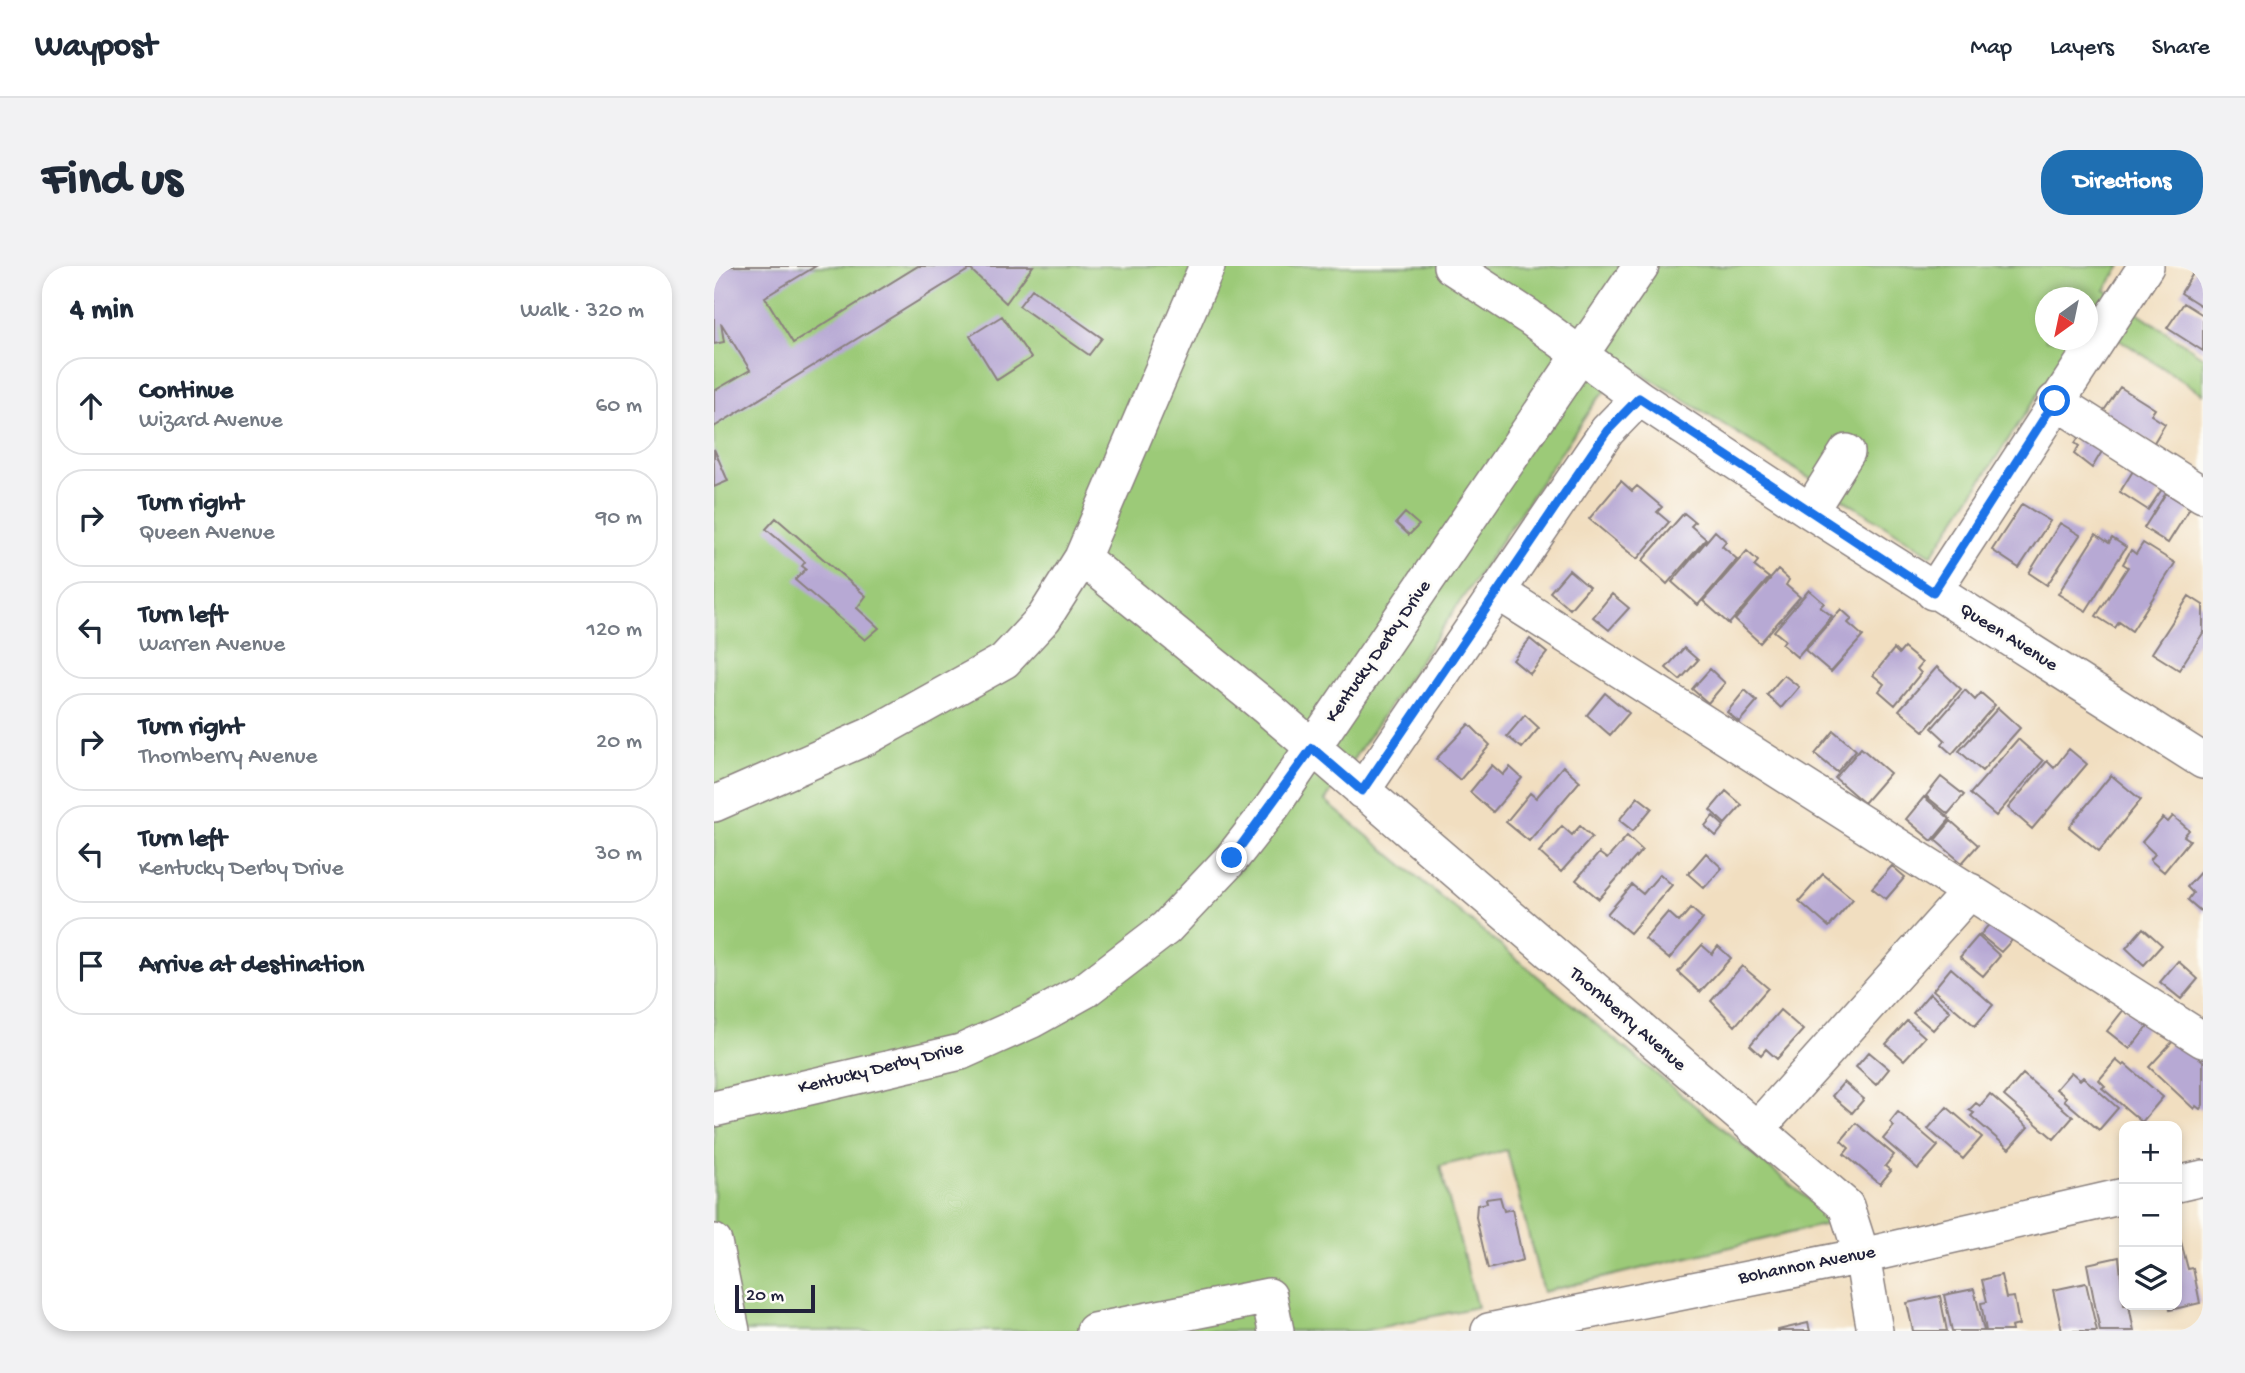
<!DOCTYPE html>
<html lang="en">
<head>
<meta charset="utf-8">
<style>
  body { margin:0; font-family:"Gochi Hand",sans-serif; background:#f2f2f3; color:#1f2937 }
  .controls { position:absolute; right:21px; bottom:21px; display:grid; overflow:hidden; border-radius:14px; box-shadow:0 4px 10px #0003 }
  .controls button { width:63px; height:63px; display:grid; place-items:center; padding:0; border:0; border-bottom:2px solid #e0e1e3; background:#fff; color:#1f2937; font:35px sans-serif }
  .compass { position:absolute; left:1321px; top:21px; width:63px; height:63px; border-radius:50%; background:#fff; box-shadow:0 4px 10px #0003; rotate:213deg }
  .scale { position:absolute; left:21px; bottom:18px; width:80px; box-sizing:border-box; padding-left:7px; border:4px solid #22223b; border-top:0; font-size:19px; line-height:24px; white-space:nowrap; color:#22223b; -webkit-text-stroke:5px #fdfcf7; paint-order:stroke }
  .stop { position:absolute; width:21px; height:21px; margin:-16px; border:5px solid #1a73e8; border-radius:50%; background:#fff }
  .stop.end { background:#1a73e8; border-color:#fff; box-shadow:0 2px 7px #0008 }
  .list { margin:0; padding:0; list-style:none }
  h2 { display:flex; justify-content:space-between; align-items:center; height:91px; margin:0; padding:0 28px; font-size:30px }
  h2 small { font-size:23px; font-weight:400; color:#747a83 }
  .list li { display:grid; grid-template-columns:46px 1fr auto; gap:21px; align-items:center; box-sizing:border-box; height:98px; margin:0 14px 14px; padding:0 14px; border:2px solid #e0e1e3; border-radius:28px }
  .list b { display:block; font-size:26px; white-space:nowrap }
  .list p { margin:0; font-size:23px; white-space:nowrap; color:#747a83 }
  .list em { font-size:23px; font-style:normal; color:#747a83 }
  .icon { flex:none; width:38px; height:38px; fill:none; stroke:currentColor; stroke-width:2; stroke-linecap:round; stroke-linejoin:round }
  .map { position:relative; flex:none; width:1489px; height:1065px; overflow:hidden; border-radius:28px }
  header { display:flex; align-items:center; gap:42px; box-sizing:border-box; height:98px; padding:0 35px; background:#fff; border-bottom:2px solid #e0e1e3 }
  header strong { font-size:33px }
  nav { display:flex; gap:38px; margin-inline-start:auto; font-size:24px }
  .intro { display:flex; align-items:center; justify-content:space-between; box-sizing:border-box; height:168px; padding:0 42px }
  h1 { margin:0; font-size:49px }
  .button { padding:18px 32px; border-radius:28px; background:#1f6fb2; color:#fff; font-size:24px; font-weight:700 }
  main { display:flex; gap:42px; padding:0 42px }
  aside { flex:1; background:#fff; border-radius:28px; box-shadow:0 4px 10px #0003 }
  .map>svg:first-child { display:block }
  .green { fill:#9cca78; stroke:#5f765a; stroke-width:2 }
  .building { fill:#b7a9d4 }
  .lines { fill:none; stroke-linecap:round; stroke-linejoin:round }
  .minor-casing { stroke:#8a807e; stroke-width:38 }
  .minor { stroke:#fff; stroke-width:35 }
  .route { stroke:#1a73e8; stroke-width:9 }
  .labels { text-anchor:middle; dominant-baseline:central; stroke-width:6; stroke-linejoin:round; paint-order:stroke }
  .street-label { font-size:19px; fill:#22223b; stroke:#fdfcf7 }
</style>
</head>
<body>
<header>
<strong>Waypost</strong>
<nav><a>Map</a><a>Layers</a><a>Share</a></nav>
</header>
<div class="intro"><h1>Find us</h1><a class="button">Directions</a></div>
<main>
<aside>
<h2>4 min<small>Walk · 320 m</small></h2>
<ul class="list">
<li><svg class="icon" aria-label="ahead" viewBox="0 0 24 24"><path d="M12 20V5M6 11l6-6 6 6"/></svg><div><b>Continue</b><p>Wizard Avenue</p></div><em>60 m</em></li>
<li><svg class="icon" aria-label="right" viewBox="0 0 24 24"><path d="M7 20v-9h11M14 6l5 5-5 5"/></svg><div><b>Turn right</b><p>Queen Avenue</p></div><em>90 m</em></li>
<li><svg class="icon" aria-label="left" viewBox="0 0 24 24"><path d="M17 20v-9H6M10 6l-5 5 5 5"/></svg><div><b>Turn left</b><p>Warren Avenue</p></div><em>120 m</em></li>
<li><svg class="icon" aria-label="right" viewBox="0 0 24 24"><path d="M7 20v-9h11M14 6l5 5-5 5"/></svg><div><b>Turn right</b><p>Thornberry Avenue</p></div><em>20 m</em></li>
<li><svg class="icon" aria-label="left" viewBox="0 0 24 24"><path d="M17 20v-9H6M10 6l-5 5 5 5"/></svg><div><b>Turn left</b><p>Kentucky Derby Drive</p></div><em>30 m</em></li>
<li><svg class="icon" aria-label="arrive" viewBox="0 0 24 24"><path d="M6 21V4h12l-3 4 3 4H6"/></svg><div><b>Arrive at destination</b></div></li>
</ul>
</aside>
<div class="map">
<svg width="1489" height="1065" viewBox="0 0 1489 1065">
  <rect width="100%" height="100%" fill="#fdfcf7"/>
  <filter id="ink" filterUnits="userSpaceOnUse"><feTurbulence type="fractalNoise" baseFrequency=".0143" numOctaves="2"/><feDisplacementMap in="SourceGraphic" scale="14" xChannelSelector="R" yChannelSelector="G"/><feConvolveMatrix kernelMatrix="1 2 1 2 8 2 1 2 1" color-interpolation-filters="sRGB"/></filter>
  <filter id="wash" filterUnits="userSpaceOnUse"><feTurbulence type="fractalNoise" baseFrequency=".00686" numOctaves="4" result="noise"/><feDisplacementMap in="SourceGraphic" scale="28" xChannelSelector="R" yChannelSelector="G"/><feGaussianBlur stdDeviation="1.57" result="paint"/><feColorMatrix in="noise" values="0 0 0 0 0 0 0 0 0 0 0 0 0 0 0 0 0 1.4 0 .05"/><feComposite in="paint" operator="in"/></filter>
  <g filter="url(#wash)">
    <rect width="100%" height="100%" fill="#f1dec0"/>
    <path class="green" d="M0,0h1407l-16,24 98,67v37l-115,-75v-21h-42v42h28l-142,215 -302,-189 -34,35 -271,400 511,421 -293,70 -36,-142 -67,16 37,141 -114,24h-649z"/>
    <g id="blocks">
      <path class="building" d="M0,0h102l-51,31 28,46 125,-77h115l-27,37 -36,-34 -256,158v-36l36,-21 -29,-47 3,19 -10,2z
        M1483,1l6,4v36l-22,-14z
        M318,23l70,49 -13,17 -70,-49z
        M1470,37l19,12v36l-36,-23z
        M288,50l29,42 -34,22 -27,-44z
        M1406,121l35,22 -4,6 14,9 -12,20 -50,-32z
        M1370,163l23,14 -15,25 -18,-14 5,-8 -4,-3z
        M0,183l14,32 -14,6z
        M1419,205l29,18 -14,21 -28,-18z
        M907,215l11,10 5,-5 5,4 20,17 -5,5 12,10 -32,37 -48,-40z
        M1452,227l24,15 -22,35 -24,-15z
        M1308,238l28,17 -31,47 -27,-18z
        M691,247l14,12 -10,10 -13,-12z
        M970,247l11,9 -4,4 15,13 -39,45 -25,-23z
        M62,252l90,78 -9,12 22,20 -14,12 -70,-60 11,-11 -4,-3 3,-4 -39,-33z
        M1346,257l20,12 -33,50 -18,-12z
        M1001,265l11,10 -4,5 15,13 -39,46 -26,-23z
        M1382,268l13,9 3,-5 14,9 -40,64 -28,-17z
        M1429,277l32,20 -43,68 -13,-9 -4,6 -19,-12 32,-49 -5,-3 8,-14 5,4z
        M1033,285l11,10 -4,5 15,12 -40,46 -26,-23z
        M855,304l20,17 -19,22 -20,-17z
        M1064,304l11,10 -3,5 14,12 -40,46 -25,-23z
        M1095,324l15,13 -4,4 12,9 -35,41 -15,-13 3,-4 -11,-9z
        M898,328l17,14 -20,22 -16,-13z
        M1475,330l14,9v28l-24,37 -27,-17z
        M1127,343l11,10 -4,4 15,13 -32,36 -26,-22z
        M816,373l17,14 -17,21 -17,-14z
        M970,382l14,12 -18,20 -14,-12z
        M1190,382l18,15 -5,6 4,4 -26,32 -16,-14 5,-7 -11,-9 21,-26 5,5z
        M1223,401l24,22 -37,42 -25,-21z
        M996,403l15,14 -17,20 -16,-14z
        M1070,409l15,12 -18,21 -14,-13z
        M1031,424l12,11 -18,21 -12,-10z
        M1251,424l10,10 6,-7 14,12 -43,49 -10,-9 3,-5 -13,-12z
        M891,427l24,20 -19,22 -23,-20z
        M1284,442l22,20 -38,43 -23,-20z
        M811,449l14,13 -17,20 -15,-12z
        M755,458l21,21 -30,35 -24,-21z
        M1120,465l22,19 -19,22 -22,-18z
        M1304,473l25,22 -47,55 -26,-22z
        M1147,482l29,25 -26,30 -29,-25z
        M1355,483l18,15 -55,65 -24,-21 39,-47 7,7z
        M778,499l11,10 7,-8 12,11 -29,34 -23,-20z
        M849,500l17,15 -51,60 -23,-19 24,-29 6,5z
        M1397,509l30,25 -42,51 -30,-24z
        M1227,511l23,18 -16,19 -22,-18z
        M1012,525l16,14 -17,19 -15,-14z
        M924,531l14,11 -19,23 -14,-11z
        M1210,531l26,22 -18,22 -26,-22z
        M999,550l11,10 -8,10 -11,-10z
        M1459,550l16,14 -5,6 6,4 -26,32 -14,-12 5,-6 -13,-12 21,-24 5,4z
        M1237,555l27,24 -16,18 -27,-23z
        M848,560l10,9 8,-9 12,11 -31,35 -22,-20z
        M913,570l15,14 -43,49 -23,-19 23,-27 8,6z
        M992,587l16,15 -18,20 -16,-14z
        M1178,600l13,11 -19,22 -14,-11z
        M1489,603v44l-15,-13 5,-7 -6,-6z
        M946,608l12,11 -42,48 -23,-19 25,-29 11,9z
        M1109,608l30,25 -24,28 -30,-26z
        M977,642l12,11 -34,40 -24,-20 23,-27 11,10z
        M1278,655l21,18 -12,13 -21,-17z
        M1429,662l19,17 -18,20 -18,-17z
        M1264,670l22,20 -17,20 -23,-19z
        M988,679l10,9 6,-8 13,12 -31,34 -22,-20z
        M1464,695l20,18 -17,20 -21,-17z
        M1028,700l26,22 -33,38 -24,-25z
        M1237,702l42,37 -18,21 -42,-36z
        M1216,727l20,18 -17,19 -20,-17z
        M1411,742l23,18 -18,23 -23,-18z
        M1066,744l23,20 -26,29 -11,-10 -5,6 -11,-10z
        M1193,755l18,16 -21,23 -18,-16z
        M1462,772l27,23v44l-3,4 -4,-3 -2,3 -45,-42z
        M1155,786l20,17 -13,16 -20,-18z
        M1402,794l7,6 2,-2 38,33 -21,25 -40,-34 3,-2 -6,-6z
        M1357,806l9,8 3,-3 35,31 -19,22 -35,-30 2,-3 -10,-8z
        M1309,808l50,43 -19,22 -50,-43z
        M1130,816l20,17 -12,14 -20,-17z
        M1276,828l38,33 -19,22 -38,-33 3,-3 -5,-3 7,-7 4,3z
        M1233,841l35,30 -19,22 -35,-30z
        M1184,846l40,34 -20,23 -35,-30 11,-13 -4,-4z
        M1142,857l38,32 -9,11 6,5 -11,13 -36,-30 5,-6 -8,-7z
        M786,931l4,14 8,-2 11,51 -35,9 -12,-52 1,-12 10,-2 -1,-4z
        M1466,972l8,31 5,-1 7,35 -30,7 -1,-5h8v-66z
        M1405,991l5,48h5l5,26h-34l-13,-67z
        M1287,1009l5,23 8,-1 5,28 -8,2 1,4h-26l-5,-28 6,-1 -5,-22z
        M1372,1017l11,48h-35l-9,-41z
        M1260,1023l10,42h-32l-8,-36z
        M1226,1030l7,35h-34l-6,-28z
        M1094,1057l2,8h-32v-1z"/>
    </g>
  </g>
  <g filter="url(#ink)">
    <use href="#blocks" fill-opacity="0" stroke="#8a807e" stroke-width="2"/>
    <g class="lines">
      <defs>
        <path id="minor" d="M737,0l78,51 110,81 171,113 393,250
          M1341,135l148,94
          M1096,245l37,-59
          M368,292l125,-292
          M784,326l705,448
          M1219,326l213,-326
          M648,525l245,-360 32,-33
          M0,538l155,-68 135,-75 40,-43 38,-60 185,150 579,498 16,50 13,75
          M0,843l247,-57 71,-32 52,-29 82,-63 66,-70 40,-51 369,-541
          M1042,864l214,-239
          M1463,918l26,-6
          M0,976l18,89
          M380,1065l175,-35 7,35
          M775,1065l373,-75 262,-60"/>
      </defs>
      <use href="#minor" class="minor-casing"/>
      <use href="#minor" class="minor"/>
    </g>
  </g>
  <g class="lines" filter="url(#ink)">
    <path class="route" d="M518,592l80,-110 50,43 245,-360 32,-33 294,194 122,-191"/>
  </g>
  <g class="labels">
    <g class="street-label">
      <text transform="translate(1294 372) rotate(32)">Queen Avenue</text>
      <text transform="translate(665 386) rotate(-55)">Kentucky Derby Drive</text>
      <text transform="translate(913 754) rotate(41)">Thornberry Avenue</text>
      <text transform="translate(167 803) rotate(-14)">Kentucky Derby Drive</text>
      <text transform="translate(1093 1000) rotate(-11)">Bohannon Avenue</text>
    </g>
  </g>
</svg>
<div class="controls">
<button>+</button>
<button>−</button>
<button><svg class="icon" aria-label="layers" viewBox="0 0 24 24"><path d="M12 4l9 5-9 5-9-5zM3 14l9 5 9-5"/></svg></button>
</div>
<svg class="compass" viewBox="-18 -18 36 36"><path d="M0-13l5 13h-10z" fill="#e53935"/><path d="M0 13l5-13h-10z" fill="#747a83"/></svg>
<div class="scale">20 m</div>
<div class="stop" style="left:1341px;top:135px"></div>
<div class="stop end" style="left:518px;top:592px"></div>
</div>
</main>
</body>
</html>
